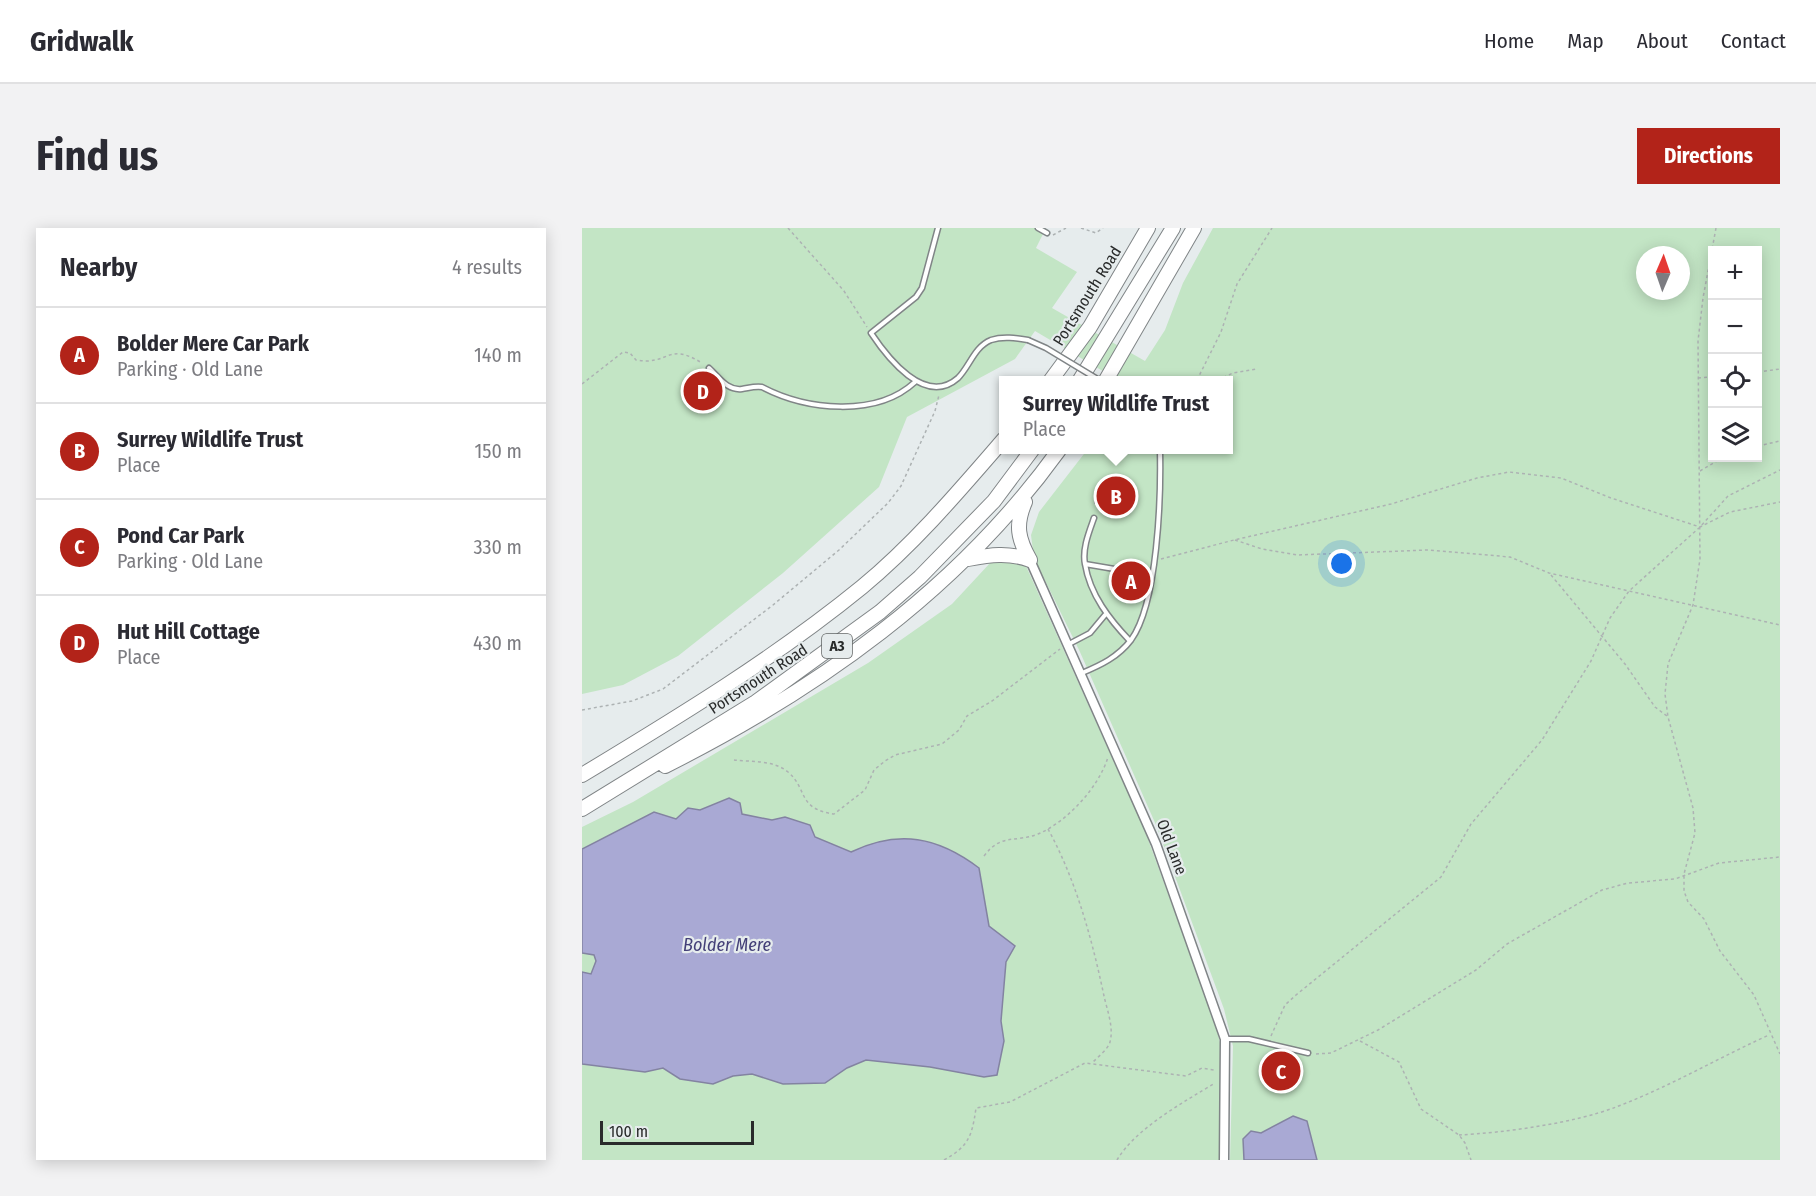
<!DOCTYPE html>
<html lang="en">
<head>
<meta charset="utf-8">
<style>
  body { margin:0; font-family:"Fira Sans Condensed",sans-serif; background:#f2f2f3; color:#2b2b33 }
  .controls { position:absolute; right:18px; top:18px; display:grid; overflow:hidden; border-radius:0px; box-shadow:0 3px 15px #0003 }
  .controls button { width:54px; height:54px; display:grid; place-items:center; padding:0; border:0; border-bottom:2px solid #e1e1e2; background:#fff; color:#2b2b33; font:30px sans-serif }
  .compass { position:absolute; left:1054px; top:18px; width:54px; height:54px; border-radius:50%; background:#fff; box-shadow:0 3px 15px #0003; rotate:2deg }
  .scale { position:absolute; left:18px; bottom:15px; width:154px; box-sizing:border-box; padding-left:6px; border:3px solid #292b2b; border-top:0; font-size:16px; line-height:21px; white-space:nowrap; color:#292b2b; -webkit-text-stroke:4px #e6eced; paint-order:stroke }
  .you { position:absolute; left:760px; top:336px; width:21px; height:21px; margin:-15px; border:4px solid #fff; border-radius:50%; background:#1a73e8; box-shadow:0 0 0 9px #1a73e833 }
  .badge { display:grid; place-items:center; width:39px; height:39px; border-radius:50%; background:#b22319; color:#fff; font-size:20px; font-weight:700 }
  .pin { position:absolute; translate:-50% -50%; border:3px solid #fff; box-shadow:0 2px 6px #0006 }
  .popup { position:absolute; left:417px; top:148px; width:234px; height:78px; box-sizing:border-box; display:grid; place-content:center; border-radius:0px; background:#fff; filter:drop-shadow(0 2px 4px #0005); font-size:20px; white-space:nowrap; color:#7c7c81 }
  .popup b { font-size:22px; color:#2b2b33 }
  .popup::after { content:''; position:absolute; left:50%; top:100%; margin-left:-12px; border:12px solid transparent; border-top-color:#fff }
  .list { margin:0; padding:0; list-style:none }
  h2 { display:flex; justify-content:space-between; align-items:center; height:78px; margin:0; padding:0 24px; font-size:26px }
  h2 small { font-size:20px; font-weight:400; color:#7c7c81 }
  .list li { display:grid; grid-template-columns:39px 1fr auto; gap:18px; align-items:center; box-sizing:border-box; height:96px; padding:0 24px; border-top:2px solid #e1e1e2 }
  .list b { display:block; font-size:22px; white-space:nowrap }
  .list p { margin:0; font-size:20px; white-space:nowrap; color:#7c7c81 }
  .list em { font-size:20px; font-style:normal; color:#7c7c81 }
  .icon { flex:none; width:33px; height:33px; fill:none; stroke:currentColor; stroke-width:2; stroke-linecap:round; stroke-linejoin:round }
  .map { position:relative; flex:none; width:1198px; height:932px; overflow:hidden; border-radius:0px }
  header { display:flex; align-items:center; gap:36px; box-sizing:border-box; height:84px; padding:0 30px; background:#fff; border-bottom:2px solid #e1e1e2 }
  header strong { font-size:28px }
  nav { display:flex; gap:33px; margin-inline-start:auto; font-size:21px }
  .intro { display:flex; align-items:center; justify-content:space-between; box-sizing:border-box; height:144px; padding:0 36px }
  h1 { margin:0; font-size:42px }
  .button { padding:15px 27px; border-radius:0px; background:#b22319; color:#fff; font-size:21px; font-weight:700 }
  main { display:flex; gap:36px; padding:0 36px }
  aside { flex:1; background:#fff; border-radius:0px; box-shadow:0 3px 15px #0003 }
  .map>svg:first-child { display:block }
  .green { fill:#c3e5c5; fill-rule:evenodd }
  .water { fill:#a9a9d4; stroke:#8383a1; stroke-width:1.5 }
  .building { fill:#b0b3b6; stroke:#6b6e71; stroke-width:1.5 }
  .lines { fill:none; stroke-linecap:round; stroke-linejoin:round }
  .service-casing { stroke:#808587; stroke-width:7 }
  .minor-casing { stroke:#808587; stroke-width:11 }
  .trunk-casing { stroke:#808587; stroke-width:16 }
  .path { stroke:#adb2b3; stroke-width:1.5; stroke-dasharray:3 3; stroke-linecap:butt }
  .service { stroke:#fff; stroke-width:4 }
  .minor { stroke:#fff; stroke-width:8 }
  .trunk { stroke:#fff; stroke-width:14 }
  .service-bridge-casing { stroke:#808587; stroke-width:7; stroke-linecap:butt }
  .service-bridge { stroke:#fff; stroke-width:4 }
  .labels { text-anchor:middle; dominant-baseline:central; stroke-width:4.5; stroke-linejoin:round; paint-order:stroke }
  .shield { fill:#e6eced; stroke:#626565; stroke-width:1.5 }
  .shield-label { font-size:15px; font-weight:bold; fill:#292b2b }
  .street-label { font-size:16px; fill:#292b2b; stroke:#e6eced }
  .water-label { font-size:18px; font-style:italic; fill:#444078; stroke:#e6eced }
</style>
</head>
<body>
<header>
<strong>Gridwalk</strong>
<nav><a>Home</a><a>Map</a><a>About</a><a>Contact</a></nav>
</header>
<div class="intro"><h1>Find us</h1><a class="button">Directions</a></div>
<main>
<aside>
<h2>Nearby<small>4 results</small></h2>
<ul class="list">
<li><span class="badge">A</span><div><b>Bolder Mere Car Park</b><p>Parking · Old Lane</p></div><em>140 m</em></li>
<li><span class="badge">B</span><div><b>Surrey Wildlife Trust</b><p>Place</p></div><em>150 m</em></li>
<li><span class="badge">C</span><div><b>Pond Car Park</b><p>Parking · Old Lane</p></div><em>330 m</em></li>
<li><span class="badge">D</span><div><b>Hut Hill Cottage</b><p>Place</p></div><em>430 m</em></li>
</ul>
</aside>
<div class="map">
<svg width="1198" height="932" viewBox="0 0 1198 932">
  <rect width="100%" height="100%" fill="#e6eced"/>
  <path class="green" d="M0,0h464l-10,20 41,24 -25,36 93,53 20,-31 18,-47 30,-55h567v932h-550l3,-114 -9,-37 -68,-184 -76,-173 -46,-94 -3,-23 8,-23 48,-62h141v-70h-110l-83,-49 -20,28 -108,58 -28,70 -96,86 -105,83 -55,29 -41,9zM1130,22h46v208h-46zM1063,27h36v36h-36z
    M409,334h22l13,4 119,265 70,191 7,29 -3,109h-637v-333l51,-25 235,-139 84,-59z"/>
  <path class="water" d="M147,570l11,5 2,11 30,6 13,-3 25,8 5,12 36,15c48,-23 87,-15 128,16l10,58 26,20 -9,16 -5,59 3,20 -7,34 -13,2 -54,-10 -64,-7 -19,8 -22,15 -42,1 -31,-10 -19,2 -20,8 -33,-5 -17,-11 -18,4 -63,-8v-92l9,2 5,-13 -2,-6 -12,-2v-104l72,-37 22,7 12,-11 12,2z
    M711,888l14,5 10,39h-73l-1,-21 8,-8 10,2z"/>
  <path class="building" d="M118,151l9,3 -1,3 4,2 -4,12 -14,-4z
    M513,263l31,1v16l-12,-1v-4h-19z"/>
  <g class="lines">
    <defs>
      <path id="service" d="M356,0l-16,60 -6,9 -45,36c16,24 54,74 87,45 12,-12 16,-31 33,-38 12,-4 25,-2 37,0
        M456,0l9,5
        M127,140c10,9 18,23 33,21 7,-1 12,-3 20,-2 44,23 114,31 153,-5
        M512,290c-5,14 -12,31 -9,46 5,31 25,56 45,77
        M503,336l53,9
        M487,416l21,-11 15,-18
        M500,445c19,-8 36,-16 49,-33 27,-37 30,-144 29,-190
        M644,811h23l59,14"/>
      <path id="minor" d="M448,332l126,284 69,195 -1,121"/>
      <path id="trunk" d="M469,152l39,-53 58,-99
        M498,152l93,-152
        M524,152l88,-152
        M443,274c-10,23 -7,37 5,58
        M386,331c22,-4 40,-7 62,1
        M83,538c153,-77 293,-176 394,-316
        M0,547c96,-58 193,-117 280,-188 53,-44 97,-96 142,-148
        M0,581l174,-107 124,-90 40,-35 74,-76 38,-51"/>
    </defs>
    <use href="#service" class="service-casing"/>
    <use href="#minor" class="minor-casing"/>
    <use href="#trunk" class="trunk-casing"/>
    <path class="path" d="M206,0l56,63 23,36
      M499,0l15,5 7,-5
      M1134,0l-13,70 -5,43 2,218 -7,46 -25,59 -3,30 3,23 25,91 2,25 -11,41v17l4,11 16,17 16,32 34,44 26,59
      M471,7l13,-7
      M1176,144l22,-3
      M1116,150l14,-1
      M615,152l24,-48 16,-48 35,-56
      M636,152l15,-7 23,-4
      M0,156l41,-32 7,1 6,7c34,6 30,-19 66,3
      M1176,218l22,-5
      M1118,243l22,-13
      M653,312l27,9 35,6 131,-5 82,7 39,16 231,52
      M579,331l73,-19 157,-36 86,-26 32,-6 52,6 50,20 89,29 30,-15 50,-10
      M969,347l74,89 30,43 12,9
      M0,482l50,-9 31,-12 110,-84 66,-55 49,-47 13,-17 34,-75 4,-16
      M152,532c17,2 40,0 54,12 20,17 9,37 46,42l31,-24 9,-20 11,-9 10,-6 47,-11 17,-14 8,-14 25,-15 68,-52
      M466,601c28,51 44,110 56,167 3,14 10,31 6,46 -2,7 -12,15 -18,21
      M402,628c17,-23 31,-13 54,-22 29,-12 61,-47 70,-77
      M689,808l14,-31 11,-10 145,-118 30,-53 71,-84 49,-79 19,-43 19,-27 71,-64 28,-31 52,-26
      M778,813l39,21 22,47 38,26 6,8 6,17
      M734,826l15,-1 47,-23 98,-60 31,-26 95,-54 26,-7 47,-4 44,-16 61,-6
      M877,907c44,-2 116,-12 157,-28 53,-20 102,-49 153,-72
      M362,932c25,-14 28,-24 32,-52l34,-6 75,-39 101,13 16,-8 12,2
      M535,932c19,-32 67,-58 98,-77"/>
    <use href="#service" class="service"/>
    <use href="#minor" class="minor"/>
    <use href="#trunk" class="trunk"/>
    <defs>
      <path id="service-bridge" d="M446,112l18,8 53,32"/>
    </defs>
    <use href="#service-bridge" class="service-bridge-casing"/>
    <use href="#service-bridge" class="service-bridge"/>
  </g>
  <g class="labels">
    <rect class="shield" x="240" y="406" width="30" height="24" rx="4.5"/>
    <g class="shield-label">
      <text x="255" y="418">A3</text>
    </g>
    <g class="street-label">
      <text transform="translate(505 68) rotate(-58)">Portsmouth Road</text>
      <text transform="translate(176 451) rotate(-33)">Portsmouth Road</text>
      <text transform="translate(590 619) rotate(69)">Old Lane</text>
    </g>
    <g class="water-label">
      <text x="145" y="717">Bolder Mere</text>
    </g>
  </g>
</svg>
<div class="controls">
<button>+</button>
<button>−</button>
<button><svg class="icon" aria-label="locate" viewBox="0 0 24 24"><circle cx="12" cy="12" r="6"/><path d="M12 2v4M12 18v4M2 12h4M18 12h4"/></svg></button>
<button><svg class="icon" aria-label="layers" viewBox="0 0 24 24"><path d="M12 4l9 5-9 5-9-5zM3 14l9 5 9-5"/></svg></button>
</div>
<svg class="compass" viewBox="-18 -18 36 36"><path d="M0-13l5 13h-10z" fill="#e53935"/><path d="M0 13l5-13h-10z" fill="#7c7c81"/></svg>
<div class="scale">100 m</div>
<div class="you"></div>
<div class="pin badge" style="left:549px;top:353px">A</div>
<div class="pin badge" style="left:534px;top:268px">B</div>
<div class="popup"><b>Surrey Wildlife Trust</b>Place</div>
<div class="pin badge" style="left:699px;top:843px">C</div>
<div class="pin badge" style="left:121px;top:163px">D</div>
</div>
</main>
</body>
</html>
